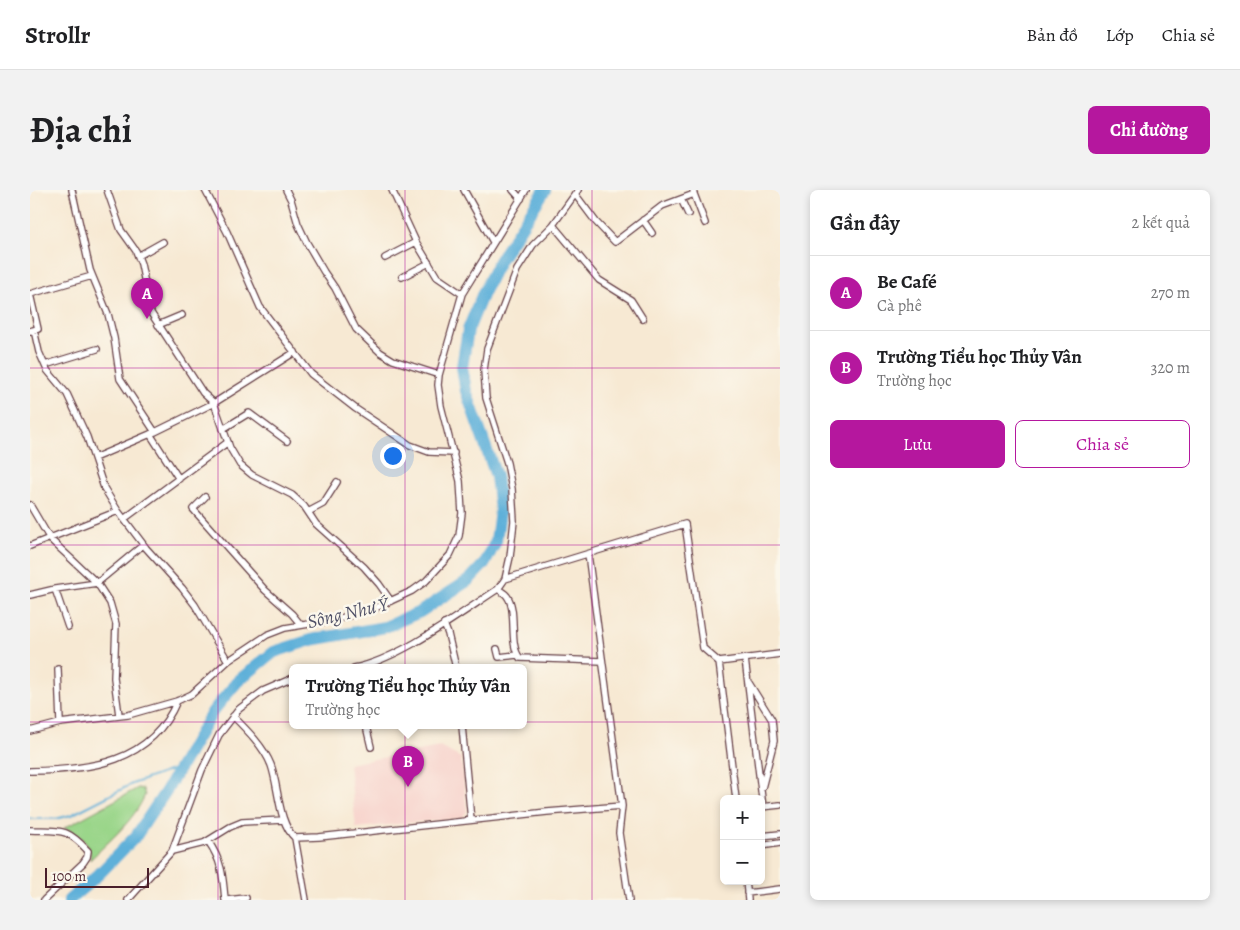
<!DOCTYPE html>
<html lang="vi">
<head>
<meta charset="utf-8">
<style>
  body { margin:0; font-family:Alegreya,serif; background:#f2f2f2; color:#202124 }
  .controls { position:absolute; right:15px; bottom:15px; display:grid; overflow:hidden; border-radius:8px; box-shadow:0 2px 8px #0003 }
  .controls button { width:45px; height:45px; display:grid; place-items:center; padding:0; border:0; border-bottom:1px solid #e0e0e0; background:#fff; color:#202124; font:25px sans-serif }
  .scale { position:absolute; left:15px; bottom:12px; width:104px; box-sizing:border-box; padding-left:5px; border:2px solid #4a1f2b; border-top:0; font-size:14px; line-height:18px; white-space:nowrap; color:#4a1f2b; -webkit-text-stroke:4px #fbf7ec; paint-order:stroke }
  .you { position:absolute; left:362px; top:265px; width:18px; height:18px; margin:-12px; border:4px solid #fff; border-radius:50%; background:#1a73e8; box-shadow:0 0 0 8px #1a73e833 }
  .badge { display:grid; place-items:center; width:32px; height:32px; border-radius:50%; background:#b5179e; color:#fff; font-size:16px; font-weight:700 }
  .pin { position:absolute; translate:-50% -41px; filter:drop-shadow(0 1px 2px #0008) }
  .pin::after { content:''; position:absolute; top:26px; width:18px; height:15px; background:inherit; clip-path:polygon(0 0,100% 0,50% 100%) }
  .popup { position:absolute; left:259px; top:474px; width:238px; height:65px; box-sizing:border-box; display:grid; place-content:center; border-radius:8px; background:#fff; filter:drop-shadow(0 1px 4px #0005); font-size:16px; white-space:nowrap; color:#757577 }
  .popup b { font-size:19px; color:#202124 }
  .popup::after { content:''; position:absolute; left:50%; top:100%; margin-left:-10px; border:10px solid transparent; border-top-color:#fff }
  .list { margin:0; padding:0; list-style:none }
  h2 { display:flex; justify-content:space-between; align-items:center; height:65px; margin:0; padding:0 20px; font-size:21px }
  h2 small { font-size:16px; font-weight:400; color:#757577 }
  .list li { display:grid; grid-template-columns:32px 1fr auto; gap:15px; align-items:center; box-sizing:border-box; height:75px; padding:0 20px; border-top:1px solid #e0e0e0 }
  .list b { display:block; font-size:19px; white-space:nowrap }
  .list p { margin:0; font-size:16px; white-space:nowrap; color:#757577 }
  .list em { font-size:16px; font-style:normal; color:#757577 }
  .actions { display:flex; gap:10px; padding:15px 20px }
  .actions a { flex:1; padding:11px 0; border:1px solid #b5179e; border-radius:8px; text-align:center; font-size:18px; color:#b5179e }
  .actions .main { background:#b5179e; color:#fff }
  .map { position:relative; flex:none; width:750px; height:710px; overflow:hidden; border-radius:8px }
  header { display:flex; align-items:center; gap:30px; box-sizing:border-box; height:70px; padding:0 25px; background:#fff; border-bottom:1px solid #e0e0e0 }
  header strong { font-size:24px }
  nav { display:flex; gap:28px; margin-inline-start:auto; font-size:18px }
  .intro { display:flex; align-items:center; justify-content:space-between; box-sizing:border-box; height:120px; padding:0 30px }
  h1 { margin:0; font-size:35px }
  .button { padding:12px 22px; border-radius:8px; background:#b5179e; color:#fff; font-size:18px; font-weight:700 }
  main { display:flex; gap:30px; padding:0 30px }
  aside { flex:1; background:#fff; border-radius:8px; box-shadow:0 2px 8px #0003 }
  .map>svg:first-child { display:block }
  .built { fill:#f7d0c9 }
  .green { fill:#9ad589; stroke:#727a5a }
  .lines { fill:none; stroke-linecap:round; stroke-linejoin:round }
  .stream { stroke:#5fb0d9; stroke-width:2 }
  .river { stroke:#5fb0d9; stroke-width:12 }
  .street-casing { stroke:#643d44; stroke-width:8 }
  .street { stroke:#fff; stroke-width:5.5 }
  .grid { fill:none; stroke:#b5179e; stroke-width:1; stroke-opacity:0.55 }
  .labels { text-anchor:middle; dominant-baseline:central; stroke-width:5; stroke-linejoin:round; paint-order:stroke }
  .water-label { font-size:19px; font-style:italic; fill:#515268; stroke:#fbf7ec }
</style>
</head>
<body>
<header>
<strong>Strollr</strong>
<nav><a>Bản đồ</a><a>Lớp</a><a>Chia sẻ</a></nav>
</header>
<div class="intro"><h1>Địa chỉ</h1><a class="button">Chỉ đường</a></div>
<main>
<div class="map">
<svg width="750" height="710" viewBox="0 0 750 710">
  <rect width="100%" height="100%" fill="#fbf7ec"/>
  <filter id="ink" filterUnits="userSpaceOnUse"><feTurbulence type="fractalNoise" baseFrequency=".02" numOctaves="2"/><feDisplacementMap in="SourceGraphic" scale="10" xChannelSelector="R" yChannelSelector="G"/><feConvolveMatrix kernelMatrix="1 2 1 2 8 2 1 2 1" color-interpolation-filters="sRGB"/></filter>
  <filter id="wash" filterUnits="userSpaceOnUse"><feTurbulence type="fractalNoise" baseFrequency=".0096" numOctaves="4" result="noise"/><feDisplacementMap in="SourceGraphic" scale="20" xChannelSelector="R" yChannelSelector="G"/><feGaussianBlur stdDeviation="1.12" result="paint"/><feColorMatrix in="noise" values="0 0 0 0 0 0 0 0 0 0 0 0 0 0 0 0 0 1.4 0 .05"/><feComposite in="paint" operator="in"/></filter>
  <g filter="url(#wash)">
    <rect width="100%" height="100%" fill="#f7e9d3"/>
    <path class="built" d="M410,557l21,11 6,53 -5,7 -106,10 -7,-64z"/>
    <path class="green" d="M108,598l5,1 2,6c-11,26 -35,45 -55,65 3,-16 -13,-27 -26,-32z"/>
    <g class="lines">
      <path class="stream" d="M0,629h25l16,-4 61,-31 48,-17"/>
      <path class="river" d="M39,710l29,-25 38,-39 30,-45 47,-80 25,-30 36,-29 37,-12 74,-13 35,-15 49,-32 16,-17 11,-22 4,-31 -4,-34 -30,-85 -4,-24 6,-37 15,-37 16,-32 46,-71"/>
    </g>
  </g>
  <g filter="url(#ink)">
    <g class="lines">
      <defs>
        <path id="street" d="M42,0l18,80 18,44 6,24 6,41 35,53
          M77,0l14,40 15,21 5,13 10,49 52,80 11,10 16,45 10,17 12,10 40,20 12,11 12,18 48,43 15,17 12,17
          M175,0l22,42 33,75 51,67 45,35 54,36 19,7 25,1
          M256,0l5,10 7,24 9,19 17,29 11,16 21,41 24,23 13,8 46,15
          M362,0l24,52 21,35 25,17
          M434,0l29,52
          M483,0l8,9
          M545,4l21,28 19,20 47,-36 32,-12 -1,-4
          M664,4l11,29
          M651,9l7,15
          M613,30l9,13
          M523,35l46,55 32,20 12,19
          M108,66l25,-14
          M355,68l31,-16
          M372,87l27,-14
          M0,104l62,-18
          M0,104l8,35 -8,2
          M128,135l24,-10
          M4,140l5,22 8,18 20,24 20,43 17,51 14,23 28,37 36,40 13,17 33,56
          M15,175l52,-16
          M193,239l26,-16 38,28
          M120,244l29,45
          M64,268l61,-26 59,-29 81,-51
          M175,307l-12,12 72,81 27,24 9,11
          M0,315l20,34 47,44 13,20 6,21 -2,54 5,37
          M278,322l15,-8 14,-22
          M94,329l104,-77
          M0,356l88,-35
          M558,364l34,252 -3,27 10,67
          M475,389l180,-55 18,124 16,14
          M25,399l13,38
          M468,399c2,2 7,4 9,7 11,14 1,49 13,62l82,3
          M0,405l25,-6 42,-6 46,-38
          M414,434l4,10 8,34
          M467,459l2,8 18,-2
          M715,469l18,148
          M324,478c46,-9 104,-53 144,-79l7,-10 5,-22 4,-36 -2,-32 -5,-26 -21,-65 -2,-28 3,-21 30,-79 16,-25 20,-20 25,-35
          M28,479l2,54
          M719,493l23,37 2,21 -12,47
          M203,526c14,14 31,31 38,49 8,22 7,58 24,73l24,-1 228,-25 75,-6
          M336,536l5,21
          M432,536l9,94
          M0,541l30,-8 68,-8 49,-14 15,-7 36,-33 39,-26 18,-7 48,-8 38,-10 41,-19 14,-10 24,-26 9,-19 3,-23 -2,-32 -19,-75 -3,-21 1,-10 23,-81 64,-104
          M0,581c60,-1 121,-8 147,-70
          M706,609l-17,-137 61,-8
          M731,617l19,-2
          M0,640c31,1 36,-3 58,21l-1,6 -4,6 -39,37
          M731,646l19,-2
          M265,648l11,62
          M178,651c14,20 15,35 17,59
          M731,656l19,-3
          M142,661l32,-8 26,-16 12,-5 42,-2
          M716,691l2,19
          M717,703l33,-4
          M98,710l44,-49 30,-81 17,-35 20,-26 24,-18 30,-13
          M197,710l19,-2"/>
      </defs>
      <use href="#street" class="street-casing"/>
      <use href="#street" class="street"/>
    </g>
  </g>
  <path class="grid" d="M188,0v710M375,0v710M562,0v710M0,178h750M0,355h750M0,532h750"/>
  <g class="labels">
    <g class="water-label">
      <text transform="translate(318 423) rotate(-13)">Sông Như Ý</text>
    </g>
  </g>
</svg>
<div class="controls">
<button>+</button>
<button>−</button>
</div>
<div class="scale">100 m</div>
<div class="you"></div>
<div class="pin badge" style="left:117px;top:129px">A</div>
<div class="pin badge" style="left:378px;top:597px">B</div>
<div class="popup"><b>Trường Tiểu học Thủy Vân</b>Trường học</div>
</div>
<aside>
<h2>Gần đây<small>2 kết quả</small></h2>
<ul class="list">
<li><span class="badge">A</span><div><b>Be Café</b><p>Cà phê</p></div><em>270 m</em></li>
<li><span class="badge">B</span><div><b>Trường Tiểu học Thủy Vân</b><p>Trường học</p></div><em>320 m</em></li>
</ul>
<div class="actions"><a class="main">Lưu</a><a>Chia sẻ</a></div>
</aside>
</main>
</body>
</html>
